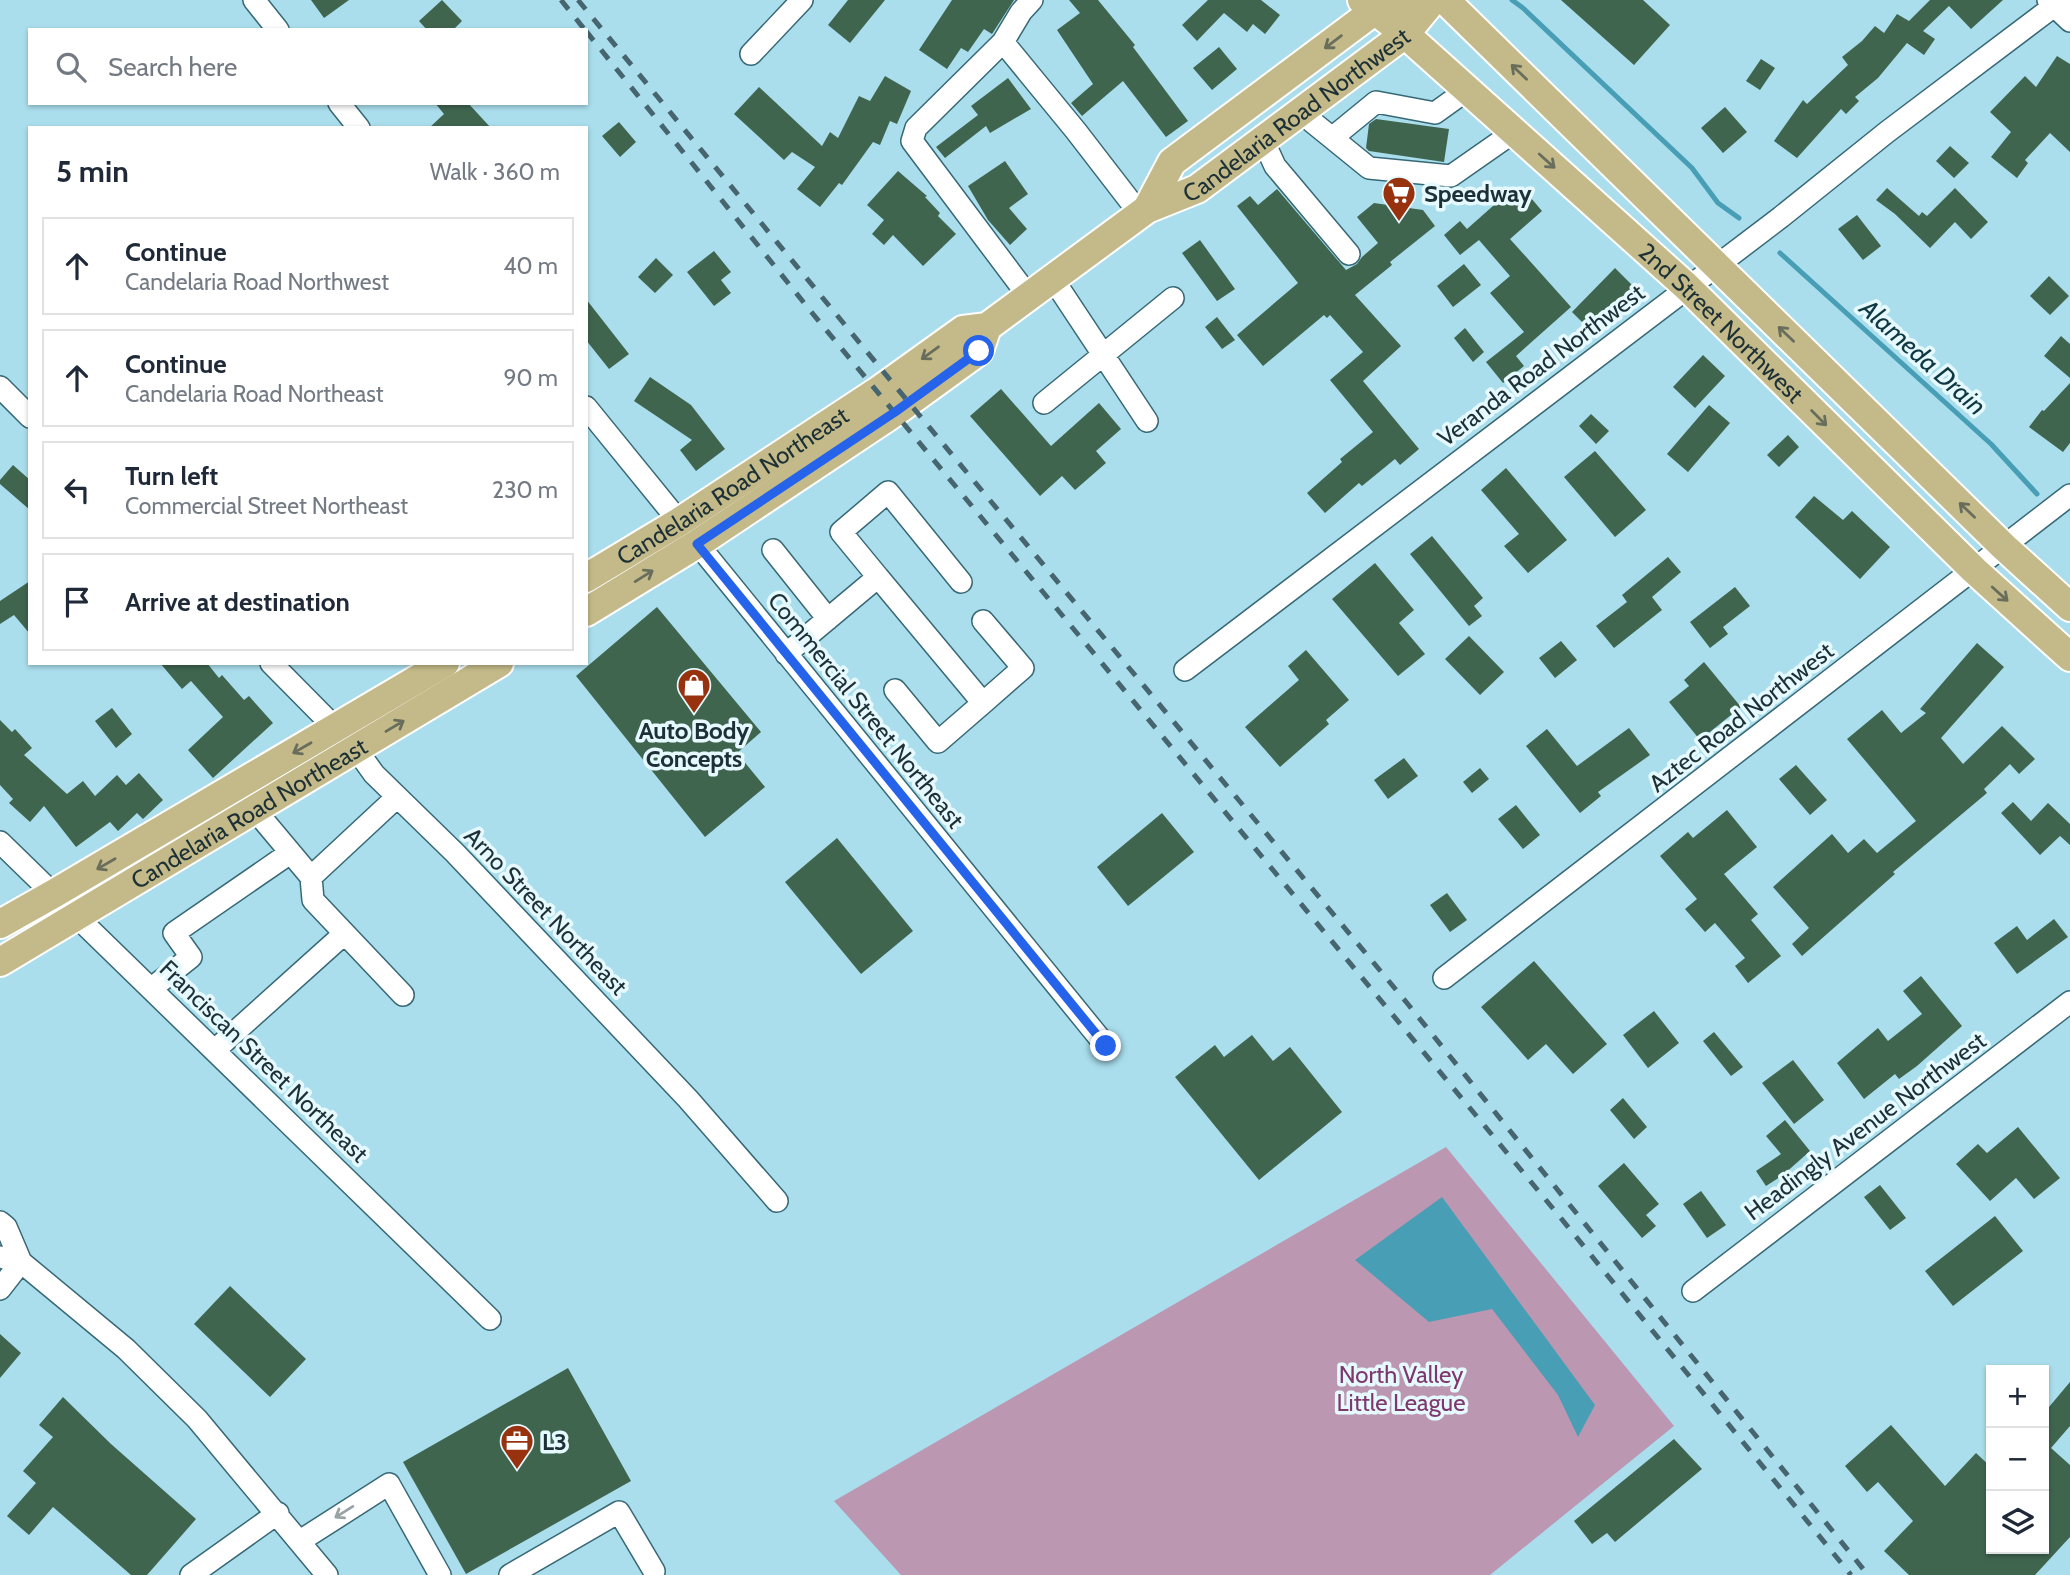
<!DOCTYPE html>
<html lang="en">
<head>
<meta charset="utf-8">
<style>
  body { margin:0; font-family:Cabin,sans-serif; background:#f6f6f7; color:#1f2937 }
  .controls { position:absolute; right:21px; bottom:21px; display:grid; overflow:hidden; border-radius:0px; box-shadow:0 2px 5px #0004 }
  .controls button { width:63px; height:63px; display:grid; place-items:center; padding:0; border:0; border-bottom:2px solid #e0e1e3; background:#fff; color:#1f2937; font:35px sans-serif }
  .stop { position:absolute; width:21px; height:21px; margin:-16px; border:5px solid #2563eb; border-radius:50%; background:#fff }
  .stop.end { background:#2563eb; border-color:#fff; box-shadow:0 2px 7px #0008 }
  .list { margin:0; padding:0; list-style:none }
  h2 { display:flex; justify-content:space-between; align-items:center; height:91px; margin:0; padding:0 28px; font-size:30px }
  h2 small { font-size:23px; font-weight:400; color:#747a83 }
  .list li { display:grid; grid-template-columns:46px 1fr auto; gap:21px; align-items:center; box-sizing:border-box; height:98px; margin:0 14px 14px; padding:0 14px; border:2px solid #e0e1e3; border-radius:0px }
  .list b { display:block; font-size:26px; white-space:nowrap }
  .list p { margin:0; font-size:23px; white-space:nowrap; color:#747a83 }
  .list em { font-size:23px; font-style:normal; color:#747a83 }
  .icon { flex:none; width:38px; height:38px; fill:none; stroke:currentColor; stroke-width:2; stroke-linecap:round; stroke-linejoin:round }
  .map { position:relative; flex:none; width:2070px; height:1575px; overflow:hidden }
  .search { position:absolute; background:#fff; box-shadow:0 2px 5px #0004; left:28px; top:28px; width:560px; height:77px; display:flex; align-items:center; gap:18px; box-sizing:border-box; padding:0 24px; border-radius:0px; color:#747a83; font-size:26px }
  .panel { position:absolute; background:#fff; box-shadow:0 2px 5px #0004; left:28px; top:126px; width:560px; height:539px; border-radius:0px }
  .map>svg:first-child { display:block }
  .green { fill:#bc97b1 }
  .water { fill:#489fb5 }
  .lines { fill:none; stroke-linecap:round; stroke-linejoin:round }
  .stream { stroke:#489fb5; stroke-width:5 }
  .building { fill:#3f654f }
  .minor-casing { stroke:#376875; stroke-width:24 }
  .major-casing { stroke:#fff; stroke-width:32 }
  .minor { stroke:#fff; stroke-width:21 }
  .major { stroke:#c4ba89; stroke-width:28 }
  .rail { stroke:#47656e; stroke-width:5; stroke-dasharray:12 12; stroke-linecap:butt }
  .oneway { stroke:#686e5b }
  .oneway2 { stroke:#99a2a5 }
  .route { stroke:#2563eb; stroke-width:9 }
  .labels { text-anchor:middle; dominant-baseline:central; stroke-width:7; stroke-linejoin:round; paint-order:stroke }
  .street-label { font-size:24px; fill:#1c3036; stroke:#e5f9ff }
  .poi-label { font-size:24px; font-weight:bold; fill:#1c3036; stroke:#e5f9ff; text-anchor:start }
  .park-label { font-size:24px; fill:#7e386d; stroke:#e5f9ff }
  .water-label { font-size:26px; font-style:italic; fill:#0f3842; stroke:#e5f9ff }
</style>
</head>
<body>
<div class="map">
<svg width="2070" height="1575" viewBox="0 0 2070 1575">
  <rect width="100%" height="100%" fill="#aadeed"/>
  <path class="green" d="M1446,1147l228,279 -184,149h-589l-67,-74z"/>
  <path class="water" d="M1442,1197l153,208 -17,32 -20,-42 -66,-86 -63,13 -74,-62z"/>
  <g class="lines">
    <path class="stream" d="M1512,0l11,8 169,160 26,35 21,15
      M1780,253l211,191 46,50"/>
  </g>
  <path class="building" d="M311,0h38l-25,18z
    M442,0l20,21 -9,9h-26l-8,-9z
    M848,0h37l-35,43 -22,-18z
    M952,0h62l-22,34 -8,-5 -16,23 -7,-4 -14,21 -28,-19z
    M1069,0h29l37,45 -2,2 55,74 -22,16 -43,-56 -41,35 -11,-13 22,-19 -36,-54 23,-17z
    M1208,0h53l19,15 -15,19 -12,-10 -6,8 -23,-19 -27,28 -15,-16z
    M1561,0h82l27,25 -36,40z
    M1930,0h73l-32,29 -22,-23 -26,25 12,8 -11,16 -17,-12 -29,35 -23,19 4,4 -13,13 -5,-5 -44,49 -23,-17 29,-41 4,4 41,-39 -6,-8 20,-16 13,-15 9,7 13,-19 12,7z
    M1219,47l18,22 -25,21 -19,-22z
    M2057,56l13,8v88l-20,-19 -25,27 3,3 -11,15 -26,-21 20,-25 -21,-20 35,-36 11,11z
    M1761,59l14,9 -15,22 -14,-9z
    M885,76l26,15 -14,33 -7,-3 -10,24 -7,-3 -31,43 -3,-2 -19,24 -23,-18 18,-22 -23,-15 -8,8 -50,-46 25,-27 63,59 8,-14 8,6 21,-42 11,5z
    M1008,78l23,31 -41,24 -4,-7 -41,32 -9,-11 42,-32 -7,-9z
    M435,103h33l23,25h-62l15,-14z
    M1725,107l22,25 -24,21 -22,-25z
    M1376,119l73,10 -5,33 -75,-11 -3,-3 3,-24z
    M619,122l17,20 -16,15 -18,-21z
    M1950,146l19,17 -15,15 -18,-17z
    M1005,161l23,33 -19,14 18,21 -17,16 -22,-25 -20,-34z
    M898,171l29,25 -2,1 15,16 -2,3 18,18 -33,32 -30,-31 -9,10 -12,-11 12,-14 -17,-15z
    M1887,188l32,28 3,-4 5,4 28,-28 33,34 -17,17 -16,-17 -25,26 -35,-34 -19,-14z
    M1277,189l69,81 11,-6 5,-7 16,-14 -21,-26 17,-14 49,7 12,16 -45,36 2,3 -37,30 46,51 -38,35 56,68 -19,16 -5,-6 -33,27 -3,-3 -34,30 -18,-20 35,-31 -2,-3 33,-27 -43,-52 33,-28 -33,-37 -3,3 -3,-3 -61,51 -26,-31 61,-52 -61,-77 13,-10 8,9z
    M1511,190l12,15 8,-7 11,13 -32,28 61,68 -55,49 8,10 -21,17 -17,-21 38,-30 -34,-39 20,-17 -31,-36 -19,15 -16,-20 16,-14 7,8z
    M1857,215l24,31 -18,14 -25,-31z
    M1200,240l35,49 -18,12 -35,-48z
    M714,251l17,21 -10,8 10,13 -17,13 -27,-34z
    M656,258l17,17 -18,18 -17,-16z
    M1464,264l17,21 -28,22 -16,-21z
    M1615,268l18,18 -43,44 -18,-18z
    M2049,276l20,20 -19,19 -20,-19z
    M586,299l43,55 -20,15 -23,-29z
    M1217,317l18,23 -13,9 -17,-22z
    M1465,328l19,24 -11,10 -19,-24z
    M2061,336l9,8v34l-26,-22z
    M1703,355l22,21 -30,32 -22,-21z
    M650,377l41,28 34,44 -29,22 -16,-21 12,-10 -58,-39z
    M2070,383v60l-7,9 -34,-25 13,-17 2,1z
    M1001,389l50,57 48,-43 22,26 -25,22 10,12 -31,27 -13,-14 -22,20 -70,-80z
    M1709,405l21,18 -42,49 -21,-18z
    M1591,414l18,17 -13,13 -17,-18z
    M1788,435l11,12 -20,20 -12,-12z
    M1595,451l51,59 -31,27 -51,-60z
    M13,465l17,15v30l-30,-26v-4z
    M1506,468l61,72 -39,33 -24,-27 15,-12 -38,-44z
    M1814,496l29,24 9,-9 38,36 -30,32 -65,-62z
    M1432,536l51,62 -9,8 8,10 -13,10 -59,-72z
    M1668,557l13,15 -29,25 10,13 -48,38 -18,-22 31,-24 -5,-7z
    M1375,563l39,47 -15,13 26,31 -27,22 -66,-77z
    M30,581v53l-16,-19 -14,9v-23z
    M1735,587l15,19 -27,21 5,7 -18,14 -20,-26z
    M657,607l104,125 -24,21 28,34 -60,50 -129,-161z
    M1469,636l35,36 -24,23 -35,-36z
    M1561,641l16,19 -22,18 -16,-20z
    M1977,643l27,24 -63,71 22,26 39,-38 33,33 -16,15 -9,-10 -26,25 3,4 -94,79 2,2 -93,82 -10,-12 17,-16 -36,-41 59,-53 16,19 16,-14 13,14 39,-32 -69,-82 35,-29 19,23 25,-20 -6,-4z
    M1306,650l43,50 -23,20 3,4 -49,43 -35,-40 54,-47 -11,-14z
    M1704,662l37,45 -41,33 -31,-38 20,-16 -5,-6z
    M160,663h47l12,15 3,-3 22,25 5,-4 24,27 -60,55 -25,-28 35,-33 -32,-36 -9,8z
    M112,708l20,26 -16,14 -21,-27z
    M0,720l12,12 3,-3 17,19 -8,7 43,39 16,-13 12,15 22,-21 9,10 13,-12 24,27 -20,19 -6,-6 -19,18 -8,-9 -34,25 -32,-41 -14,16 -21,-19 4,-4 -13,-14z
    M1629,728l21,27 -52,37 3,4 -21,17 -54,-67 21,-17 30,37z
    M1404,758l14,18 -30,23 -14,-19z
    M1796,765l31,35 -17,15 -31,-36z
    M1480,768l9,11 -17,14 -9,-11z
    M2013,802l18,19 17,-18 22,21v21l-10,-9 -20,19 -39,-42z
    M1516,805l24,30 -17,14 -25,-30z
    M1727,810l30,37 -33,27 34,40 -7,6 30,36 -33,27 -13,-17 10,-8 -30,-35 -10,9 -20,-23 12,-10 -37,-43 28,-24 5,6z
    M1162,813l32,39 -66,54 -31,-39z
    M837,838l76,93 -52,43 -76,-92z
    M1447,893l20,27 -17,12 -20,-27z
    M2054,919l14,18 -51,37 -23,-31 23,-17 10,14z
    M1534,961l73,83 -34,30 -27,-30 -18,16 -47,-53z
    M1921,976l41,50 -45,40 -18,13 -4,-5 -31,25 -27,-36 41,-35 10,13 34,-27 -19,-23z
    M1654,1011l25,32 -31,25 -25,-33z
    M1714,1032l29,35 -12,9 -28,-35z
    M1252,1035l21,26 17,-14 52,65 -83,68 -84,-103 40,-32 9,12z
    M1793,1060l31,40 -30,24 -32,-41z
    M1623,1098l24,29 -13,12 -24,-29z
    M1785,1120l25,31 -27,24 -17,11 -10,-15 25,-17 -15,-18z
    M2018,1127l42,51 -26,21 -18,-21 -26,23 -34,-37 22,-20 9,9z
    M1624,1163l35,41 -13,11 10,11 -14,12 -44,-52z
    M1880,1185l26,33 -16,12 -26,-33z
    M1701,1191l25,34 -19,13 -24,-34z
    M1995,1216l28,35 -70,55 -28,-35z
    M230,1286l76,73 -36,38 -76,-73z
    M0,1334l21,19 -21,25z
    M568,1368l63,113 -165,93 -63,-112z
    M2070,1382v44l-19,22 19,17v72l-35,38h-126l-25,-24 29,-30 -35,-39 -11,10 -22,-26 46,-41 54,61 31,-33 15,14v82h53v-136z
    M63,1397l48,47 85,75 -49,56h-16l-78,-68 -24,28 -22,-19 29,-33 -13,-12 30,-34 -14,-12z
    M1674,1439l28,30 -87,73 -8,-9 -15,11 -18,-23z"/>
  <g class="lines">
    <defs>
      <path id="minor" d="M254,0l24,30
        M2048,0l22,21
        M1003,42l73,89 64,83
        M751,54l51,-54
        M339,103l20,25
        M1300,112l69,56 82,8 63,-44
        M1332,138l44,-36 59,11 32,-23
        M1263,140l12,26 74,88
        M1053,279l94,142
        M1029,297l-117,-156 4,-13 87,-86 18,-30 11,-12
        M0,387l30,30
        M1044,403l129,-105
        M586,407l520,639
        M773,550l55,69
        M878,577l-37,-45 47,-40 73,90
        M786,654l92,-77 105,126 -45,39 -43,-52
        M271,663l85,86 18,25 81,79 233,246 89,102
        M1185,670l596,-453 106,-85 175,-132
        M983,703l40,-35 -40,-47
        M254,809l57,68 86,-80
        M0,842l490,477
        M311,877l2,23 90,95
        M1444,978l626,-483
        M152,988l39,-31 -17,-24 116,-80
        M215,1050l129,-116
        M0,1222l6,5 15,35
        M0,1257l21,5 105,87 71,70 130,156
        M0,1289l21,-27
        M1693,1291l377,-289
        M300,1541l89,-57 51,91
        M191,1575l87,-62
        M510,1575l109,-63 35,59"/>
      <g id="major">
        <path id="s1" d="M1362,0l43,34 282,253 287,283 96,87"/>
        <path d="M1445,0l559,547 66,60"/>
        <path d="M1147,209l25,-47 202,-151 40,-11"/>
        <path id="s2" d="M586,578l93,-56 199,-131 85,-61 24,-3 160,-118 50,-20 208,-155 28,-34"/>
        <path d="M586,612l111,-68 198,-132 84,-61 8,-24"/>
        <path d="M0,924l55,-31 390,-230"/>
        <path id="s3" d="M0,962l499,-299"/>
      </g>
    </defs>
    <use href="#minor" class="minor-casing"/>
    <use href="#major" class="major-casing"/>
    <use href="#minor" class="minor"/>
    <use href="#major" class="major"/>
    <path class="rail" d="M561,0l24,30
      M578,0l313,381 516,622 461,572
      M586,31l227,283 747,903 291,358"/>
  </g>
  <defs><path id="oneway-shaft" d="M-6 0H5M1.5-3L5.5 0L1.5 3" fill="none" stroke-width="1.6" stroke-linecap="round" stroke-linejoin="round" transform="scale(1.75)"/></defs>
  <g class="oneway">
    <use href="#oneway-shaft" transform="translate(1333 42) rotate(143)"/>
    <use href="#oneway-shaft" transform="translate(1519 72) rotate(-136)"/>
    <use href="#oneway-shaft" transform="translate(1547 161) rotate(42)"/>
    <use href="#oneway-shaft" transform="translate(1786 334) rotate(-136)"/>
    <use href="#oneway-shaft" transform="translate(930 353) rotate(144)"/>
    <use href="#oneway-shaft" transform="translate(1819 418) rotate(45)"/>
    <use href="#oneway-shaft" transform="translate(1967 510) rotate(-136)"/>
    <use href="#oneway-shaft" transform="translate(644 576) rotate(-32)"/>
    <use href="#oneway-shaft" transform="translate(2000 594) rotate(42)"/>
    <use href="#oneway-shaft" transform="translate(395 726) rotate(-31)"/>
    <use href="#oneway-shaft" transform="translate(302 748) rotate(150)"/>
    <use href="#oneway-shaft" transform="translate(106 864) rotate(150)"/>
  </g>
  <use class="oneway2" href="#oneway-shaft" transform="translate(344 1512) rotate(148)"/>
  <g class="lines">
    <path class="route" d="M979,351l-84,61 -198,132 409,502"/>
  </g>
  <defs>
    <symbol id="supermarket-pin" viewBox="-11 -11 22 30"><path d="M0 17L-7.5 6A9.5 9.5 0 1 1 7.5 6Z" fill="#98310d" stroke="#e5f9ff"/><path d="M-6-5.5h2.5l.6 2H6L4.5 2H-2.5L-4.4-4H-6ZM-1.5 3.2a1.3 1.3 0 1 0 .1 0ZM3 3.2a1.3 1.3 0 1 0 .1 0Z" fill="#fff"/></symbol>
    <symbol id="shop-pin" viewBox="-11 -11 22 30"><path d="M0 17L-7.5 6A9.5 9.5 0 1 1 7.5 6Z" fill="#98310d" stroke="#e5f9ff"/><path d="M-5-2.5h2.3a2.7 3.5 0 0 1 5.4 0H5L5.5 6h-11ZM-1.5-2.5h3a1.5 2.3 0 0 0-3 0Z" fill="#fff"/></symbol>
    <symbol id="office-pin" viewBox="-11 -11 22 30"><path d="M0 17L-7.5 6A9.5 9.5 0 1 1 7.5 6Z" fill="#98310d" stroke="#e5f9ff"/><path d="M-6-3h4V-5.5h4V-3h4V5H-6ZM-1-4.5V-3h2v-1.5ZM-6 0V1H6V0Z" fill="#fff"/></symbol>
  </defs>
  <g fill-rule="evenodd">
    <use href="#supermarket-pin" x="1380" y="174" width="38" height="52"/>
    <use href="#shop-pin" x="675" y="666" width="38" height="52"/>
    <use href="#office-pin" x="498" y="1422" width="38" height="52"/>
  </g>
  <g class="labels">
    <g class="street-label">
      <text stroke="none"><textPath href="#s2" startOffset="852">Candelaria Road Northwest</textPath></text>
      <text stroke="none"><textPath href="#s1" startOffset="483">2nd Street Northwest</textPath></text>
      <text transform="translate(1541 365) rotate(-37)">Veranda Road Northwest</text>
      <text stroke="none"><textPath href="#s2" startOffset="173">Candelaria Road Northeast</textPath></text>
      <text transform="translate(866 710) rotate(51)">Commercial Street Northeast</text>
      <text transform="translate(1741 717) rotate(-38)">Aztec Road Northwest</text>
      <text stroke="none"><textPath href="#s3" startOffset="290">Candelaria Road Northeast</textPath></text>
      <text transform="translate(546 911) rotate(46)">Arno Street Northeast</text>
      <text transform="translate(264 1061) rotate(44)">Franciscan Street Northeast</text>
      <text transform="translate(1865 1126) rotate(-37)">Headingly Avenue Northwest</text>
    </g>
    <g class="poi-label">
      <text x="1424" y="193">Speedway</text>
      <text x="694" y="730" text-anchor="middle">Auto Body<tspan x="694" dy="28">Concepts</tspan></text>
      <text x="542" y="1441">L3</text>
    </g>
    <g class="park-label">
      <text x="1401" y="1374">North Valley<tspan x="1401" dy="28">Little League</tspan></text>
    </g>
    <g class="water-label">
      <text transform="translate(1923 357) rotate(42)">Alameda Drain</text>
    </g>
  </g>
</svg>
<div class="controls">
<button>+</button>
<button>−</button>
<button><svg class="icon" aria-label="layers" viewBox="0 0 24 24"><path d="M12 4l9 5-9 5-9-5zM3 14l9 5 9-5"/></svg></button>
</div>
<div class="stop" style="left:979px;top:351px"></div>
<div class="stop end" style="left:1106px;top:1046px"></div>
<div class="search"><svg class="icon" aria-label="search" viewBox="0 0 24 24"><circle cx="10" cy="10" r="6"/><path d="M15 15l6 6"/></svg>Search here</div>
<section class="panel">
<h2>5 min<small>Walk · 360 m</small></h2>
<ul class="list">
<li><svg class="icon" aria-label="ahead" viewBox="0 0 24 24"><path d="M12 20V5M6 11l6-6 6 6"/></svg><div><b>Continue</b><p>Candelaria Road Northwest</p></div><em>40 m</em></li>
<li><svg class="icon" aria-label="ahead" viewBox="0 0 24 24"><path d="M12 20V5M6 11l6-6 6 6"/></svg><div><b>Continue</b><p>Candelaria Road Northeast</p></div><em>90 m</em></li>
<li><svg class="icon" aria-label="left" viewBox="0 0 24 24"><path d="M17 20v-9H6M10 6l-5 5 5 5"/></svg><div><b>Turn left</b><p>Commercial Street Northeast</p></div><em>230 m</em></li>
<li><svg class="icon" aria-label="arrive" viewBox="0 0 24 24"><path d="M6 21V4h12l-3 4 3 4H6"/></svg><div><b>Arrive at destination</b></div></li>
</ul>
</section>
</div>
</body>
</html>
